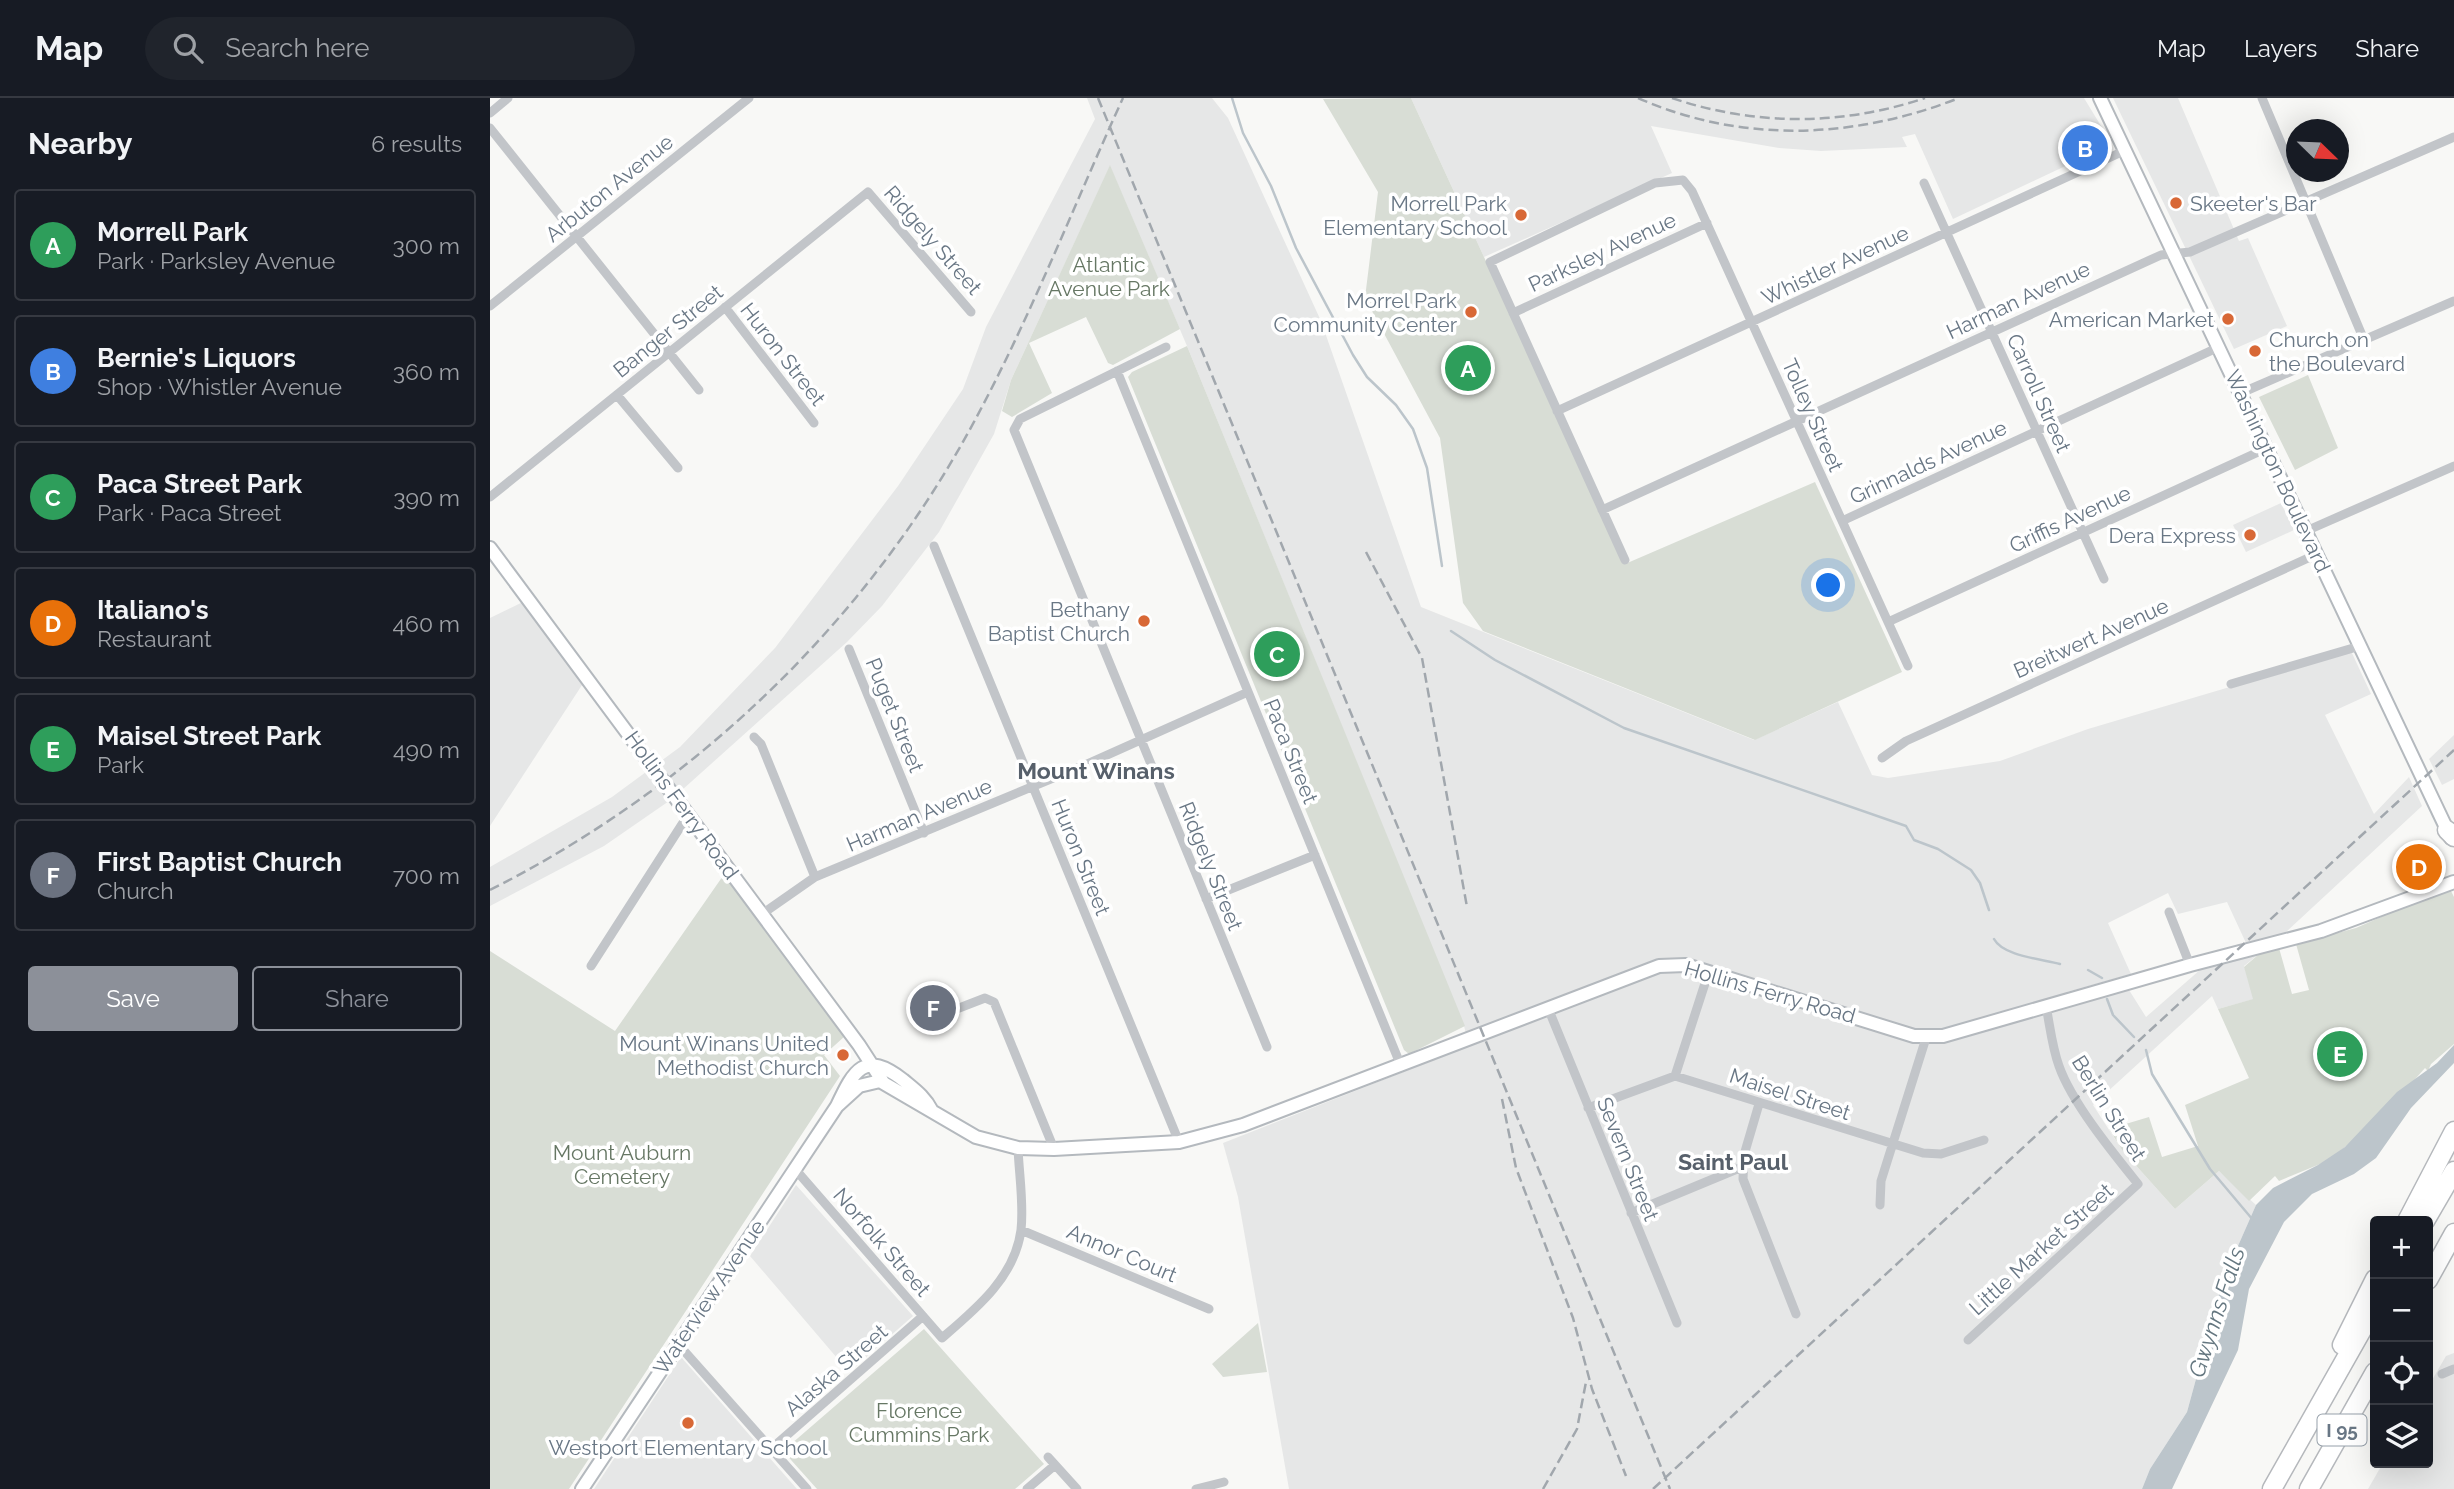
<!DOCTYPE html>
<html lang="en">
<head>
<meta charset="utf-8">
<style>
  body { margin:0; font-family:Raleway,sans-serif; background:#20242c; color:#f1f3f6 }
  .controls { position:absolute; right:21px; bottom:21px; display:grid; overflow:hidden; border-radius:7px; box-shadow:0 7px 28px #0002 }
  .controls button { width:63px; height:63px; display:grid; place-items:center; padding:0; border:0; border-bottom:2px solid #363941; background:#171b24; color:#f1f3f6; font:35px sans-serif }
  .compass { position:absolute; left:1796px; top:21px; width:63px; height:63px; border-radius:50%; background:#171b24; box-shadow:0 7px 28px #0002; rotate:113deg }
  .you { position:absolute; left:1339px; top:488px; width:24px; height:24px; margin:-18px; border:5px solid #fff; border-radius:50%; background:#1a73e8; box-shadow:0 0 0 10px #1a73e833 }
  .badge { display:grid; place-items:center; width:46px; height:46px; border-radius:50%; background:#8c9099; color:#fff; font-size:23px; font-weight:700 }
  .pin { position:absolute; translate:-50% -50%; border:4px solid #fff; box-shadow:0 2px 7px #0006 }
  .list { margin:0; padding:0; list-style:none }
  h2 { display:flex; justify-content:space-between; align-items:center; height:91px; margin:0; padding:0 28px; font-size:30px }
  h2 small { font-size:23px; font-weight:400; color:#9ea1a6 }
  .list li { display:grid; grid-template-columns:46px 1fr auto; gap:21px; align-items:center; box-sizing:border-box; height:112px; margin:0 14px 14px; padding:0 14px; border:2px solid #363941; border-radius:7px }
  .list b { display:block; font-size:26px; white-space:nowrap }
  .list p { margin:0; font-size:23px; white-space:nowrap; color:#9ea1a6 }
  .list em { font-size:23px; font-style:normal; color:#9ea1a6 }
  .actions { display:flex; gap:14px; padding:21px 28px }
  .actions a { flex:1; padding:16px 0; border:2px solid #8c9099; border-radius:7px; text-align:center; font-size:24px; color:#8c9099 }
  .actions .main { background:#8c9099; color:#fff }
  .icon { flex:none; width:38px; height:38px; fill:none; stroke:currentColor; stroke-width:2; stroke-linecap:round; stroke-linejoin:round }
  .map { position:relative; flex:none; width:1964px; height:1391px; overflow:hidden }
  header { display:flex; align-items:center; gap:42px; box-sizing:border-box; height:98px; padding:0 35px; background:#171b24; border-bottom:2px solid #363941 }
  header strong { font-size:33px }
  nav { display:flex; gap:38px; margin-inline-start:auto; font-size:24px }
  .search { width:490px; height:63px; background:#20242c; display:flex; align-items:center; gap:18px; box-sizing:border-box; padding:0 24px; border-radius:38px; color:#9ea1a6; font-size:26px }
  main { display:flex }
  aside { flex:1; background:#171b24 }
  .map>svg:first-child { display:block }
  .built { fill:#e6e7e7; fill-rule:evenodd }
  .green { fill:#d8ddd5 }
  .water { fill:#bcc5cb }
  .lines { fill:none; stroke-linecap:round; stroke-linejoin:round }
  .stream { stroke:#bcc5cb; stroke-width:2.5 }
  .secondary-casing { stroke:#b4b9be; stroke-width:16 }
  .highway-casing { stroke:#b5b8bc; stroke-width:21 }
  .street { stroke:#c2c5c9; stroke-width:9 }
  .secondary { stroke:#fff; stroke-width:12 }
  .highway { stroke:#fff; stroke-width:18 }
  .rail { stroke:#a1a7ad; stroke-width:2.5; stroke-dasharray:10 5; stroke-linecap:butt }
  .poi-dot { fill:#d86836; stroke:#fff; stroke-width:2.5 }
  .labels { text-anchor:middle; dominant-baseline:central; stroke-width:7; stroke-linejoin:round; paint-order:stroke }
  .shield { fill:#fff; stroke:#96a0aa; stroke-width:2 }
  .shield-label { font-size:19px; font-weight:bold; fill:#697785 }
  .street-label { font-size:21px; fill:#697785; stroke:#fff }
  .poi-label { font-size:21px; fill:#697785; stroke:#fff; text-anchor:end }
  .park-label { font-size:21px; fill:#667764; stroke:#fff }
  .neighbourhood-label { font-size:23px; font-weight:bold; fill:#57606b; stroke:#fff }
  .water-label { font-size:23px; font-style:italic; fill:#657780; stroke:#fff }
</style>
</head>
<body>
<header>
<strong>Map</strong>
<div class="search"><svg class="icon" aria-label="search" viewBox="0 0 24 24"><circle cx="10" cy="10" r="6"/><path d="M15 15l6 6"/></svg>Search here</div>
<nav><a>Map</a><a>Layers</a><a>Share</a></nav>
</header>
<main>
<aside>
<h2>Nearby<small>6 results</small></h2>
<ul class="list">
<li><span class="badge" style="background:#2e9e5b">A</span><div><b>Morrell Park</b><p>Park · Parksley Avenue</p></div><em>300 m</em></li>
<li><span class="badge" style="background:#3f7fe0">B</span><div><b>Bernie's Liquors</b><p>Shop · Whistler Avenue</p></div><em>360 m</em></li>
<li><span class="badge" style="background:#2e9e5b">C</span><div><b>Paca Street Park</b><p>Park · Paca Street</p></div><em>390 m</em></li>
<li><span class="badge" style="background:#e8710a">D</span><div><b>Italiano's</b><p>Restaurant</p></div><em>460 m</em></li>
<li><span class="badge" style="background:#2e9e5b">E</span><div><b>Maisel Street Park</b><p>Park</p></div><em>490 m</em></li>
<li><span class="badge" style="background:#6b7280">F</span><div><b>First Baptist Church</b><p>Church</p></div><em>700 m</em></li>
</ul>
<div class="actions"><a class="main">Save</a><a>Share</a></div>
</aside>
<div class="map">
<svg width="1964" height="1391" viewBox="0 0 1964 1391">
  <rect width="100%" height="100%" fill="#f8f8f6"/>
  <path class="built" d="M597,0h125l16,20 93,203 100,286 333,133 84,-38 34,73 16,3 112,-17 88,-32 263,-78 20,43 -46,21 49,99 35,-37 13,29 -136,126 -42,34 10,33 -36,10 -6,-13 -119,109 29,45 53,59 44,-38 37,34 -33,75 -36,132 -37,57 -8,20h-853l-51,-292 -15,-54 246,-97 -5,-20 -277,-680 -77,-180 -99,214 -17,54 -55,98 -57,74 -35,36 -175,157 -68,47 -114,60v-39l122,-70 68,-50 95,-99 123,-162 65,-97 23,-62 109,-208zM1678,795l10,21 49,-12 19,41 -22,6 -78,68 -17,-27 -60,16 -2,-14 64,-18 -23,-51z
    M921,0h673l28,46 -159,75 -38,-85 -13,3 5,10 -86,4 -42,-3 -128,-22 21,47 -188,84z
    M1623,0h65l61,143 9,-3 39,88 -53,23z
    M1791,405l13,27 -48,22 -13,-27z
    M35,503l59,81 -94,144v-208z
    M1964,637v44l-12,6 -13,-26z
    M306,1087l117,131 -64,56 -99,-116z
    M1964,1255v136h-86l15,-26h45v-76l18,-31z
    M191,1259l116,132h-203z"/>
  <path class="green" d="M921,0l214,466 190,-82 87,190 -147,68 -272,-109 -20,-28 -23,-165 -75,-140 13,-106 -55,-93z
    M620,67l70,164 -67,36 -5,-2 -22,-46 -57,26 23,50 -40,24 -10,-6 9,-31z
    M697,248l278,680 -56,28 -5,-4 -276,-673 4,-5z
    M1818,277l30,73 -43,22 -36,-73z
    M235,775l120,163 -21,19 16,21 -271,413h-79v-538l125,80z
    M1959,789l5,10v147l-23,20 -3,7 -3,-3 -16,18v6l-79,68 -51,21 -4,-5 -26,25 -30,-30 -44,38 -53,-59 -13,-21 40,-12 13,40 36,-11 -13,-41 64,-27 -31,-69 35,-10 -9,-32 15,-13 20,-6 13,46 17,-4 -13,-46 60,-16z
    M768,1225l9,49 -44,5 -11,-13z
    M434,1231l120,135 -29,25h-198l-34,-38z"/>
  <path class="water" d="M1964,947v18l-43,45 -35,50 -22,16 -42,20 -28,28 -35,67 -11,61 -66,139h-30l8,-20 37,-57 36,-132 33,-75 17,-17 45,-23 27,-18 52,-55 40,-29z"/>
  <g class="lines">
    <path class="stream" d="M742,0l11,35 28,53 25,62 57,107 14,22 29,28 17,24 14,39 15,98
      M961,533l44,29 129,68 282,98 8,14 24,9 33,21 9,13 9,27
      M1504,841c9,17 47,20 66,25
      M1598,872l14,8
      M1617,901l6,16 21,22
      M1656,952l6,24 58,95 43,51"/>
    <defs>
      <path id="secondary" d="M1610,0l351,740
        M0,450l369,497 24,37
        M347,1008l22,-20 21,-5 96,56 42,11 36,1 125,-7 64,-17 416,-159 27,-1 228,71h29l247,-71 131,-34 133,-49
        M92,1391l255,-383c17,-36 27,-56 66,-26 12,10 22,17 29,31"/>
      <path id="highway" d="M1957,732l7,7
        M1917,1123l47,-90
        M1935,1123l29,-50
        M1938,1182l26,-47
        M1852,1247l33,-66
        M1782,1391l103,-182
        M1819,1391l66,-117"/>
    </defs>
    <use href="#secondary" class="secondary-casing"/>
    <use href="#highway" class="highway-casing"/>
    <path class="street" d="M1772,0l102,242
      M0,15l18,-15
      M0,30l209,262
      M1434,85l180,396
      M0,208l259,-208
      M235,209l89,116
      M1023,215l194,-90
      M676,249l-146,72 -6,11 253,617
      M627,273l284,695
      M1751,295l213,-92
      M127,297l61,73
      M1067,313l569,-261
      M0,399l378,-305 103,120
      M1112,412l559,-255 29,-3 264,-115
      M1352,423l377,-174
      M1816,433l148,-65
      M444,448l245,596
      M1135,462l-135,-298 165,-79 28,-3 9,11 216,475
      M1398,524l379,-174
      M359,551l75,184
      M1741,586l129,-38
      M264,639l7,7 54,133
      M1392,660l24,-17 411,-187
      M716,801l109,-44
      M1679,814l21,53
      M272,816l53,-37 272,-113 161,-72
      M101,868l97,-151
      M1058,910l129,315
      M446,919l49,-19 9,4 60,147
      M1185,978l34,-105
      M1269,1006l-15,51 -1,24 53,135
      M1098,1010l87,-32 248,77 18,1 43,-14
      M305,1071l147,169c34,-29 73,-61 79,-108 3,-26 -2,-56 -3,-82
      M1390,1107l1,-24 45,-143
      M1141,1115l111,-46
      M531,1132l188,79
      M1478,1242l170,-156c-25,-31 -66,-81 -79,-118 -7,-19 -9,-40 -13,-60
      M188,1246l129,145
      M1952,1276l12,-5
      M281,1351l152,-133
      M558,1359l29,32
      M537,1391l28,-24
      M706,1391l28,-7"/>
    <use href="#secondary" class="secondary"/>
    <use href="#highway" class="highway"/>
    <path class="rail" d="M608,0l572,1391
      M1148,0c104,46 217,41 321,0
      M1182,0c82,28 170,28 253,0
      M876,454l56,106 45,249
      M0,792c204,-103 377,-268 485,-470 56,-104 99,-215 148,-322
      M1012,1001l14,69 57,150 19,71 34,87
      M1053,1391l34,-60 9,-47
      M1163,1391l801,-739"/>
  </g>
  <g class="poi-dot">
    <circle cx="1686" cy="105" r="7"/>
    <circle cx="1031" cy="117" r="7"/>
    <circle cx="981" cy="214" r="7"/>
    <circle cx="1738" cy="221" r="7"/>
    <circle cx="1765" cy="253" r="7"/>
    <circle cx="1760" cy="437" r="7"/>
    <circle cx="654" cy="523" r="7"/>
    <circle cx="353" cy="957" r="7"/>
    <circle cx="198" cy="1325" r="7"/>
  </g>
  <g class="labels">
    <rect class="shield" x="1827.5" y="1316.5" width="49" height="31" rx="5"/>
    <g class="shield-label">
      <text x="1852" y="1332">I 95</text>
    </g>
    <g class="street-label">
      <text transform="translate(119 90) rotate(-39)">Arbuton Avenue</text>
      <text transform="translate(443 142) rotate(49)">Ridgely Street</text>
      <text transform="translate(1112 154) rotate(-25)">Parksley Avenue</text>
      <text transform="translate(1345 167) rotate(-25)">Whistler Avenue</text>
      <text transform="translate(1528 202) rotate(-25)">Harman Avenue</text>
      <text transform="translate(178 233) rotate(-39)">Banger Street</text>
      <text transform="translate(293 256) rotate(52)">Huron Street</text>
      <text transform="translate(1549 295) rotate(66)">Carroll Street</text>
      <text transform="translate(1323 317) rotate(66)">Tolley Street</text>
      <text transform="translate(1438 364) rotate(-25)">Grinnalds Avenue</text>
      <text transform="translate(1788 373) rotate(65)">Washington Boulevard</text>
      <text transform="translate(1580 421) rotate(-25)">Griffis Avenue</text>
      <text transform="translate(1601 540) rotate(-24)">Breitwert Avenue</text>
      <text transform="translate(405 617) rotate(68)">Puget Street</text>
      <text transform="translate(801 653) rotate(68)">Paca Street</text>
      <text transform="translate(192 707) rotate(54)">Hollins Ferry Road</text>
      <text transform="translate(429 717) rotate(-23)">Harman Avenue</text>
      <text transform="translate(591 759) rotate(68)">Huron Street</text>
      <text transform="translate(721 768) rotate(68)">Ridgely Street</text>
      <text transform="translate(1280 894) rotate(16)">Hollins Ferry Road</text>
      <text transform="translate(1300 996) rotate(18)">Maisel Street</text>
      <text transform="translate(1619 1010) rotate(58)">Berlin Street</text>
      <text transform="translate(1138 1061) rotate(68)">Severn Street</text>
      <text transform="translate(392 1144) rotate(49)">Norfolk Street</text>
      <text transform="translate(1551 1151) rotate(-42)">Little Market Street</text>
      <text transform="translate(632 1155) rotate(23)">Annor Court</text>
      <text transform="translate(219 1199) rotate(-56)">Waterview Avenue</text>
      <text transform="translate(346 1272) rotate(-41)">Alaska Street</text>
    </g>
    <g class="poi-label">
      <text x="1017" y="105">Morrell Park<tspan x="1017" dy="24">Elementary School</tspan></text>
      <text x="1700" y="105" text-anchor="start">Skeeter's Bar</text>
      <text x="967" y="202">Morrel Park<tspan x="967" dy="24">Community Center</tspan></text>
      <text x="1724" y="221">American Market</text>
      <text x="1779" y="241" text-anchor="start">Church on<tspan x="1779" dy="24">the Boulevard</tspan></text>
      <text x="1746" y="437">Dera Express</text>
      <text x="640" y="511">Bethany<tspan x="640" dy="24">Baptist Church</tspan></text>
      <text x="339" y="945">Mount Winans United<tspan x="339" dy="24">Methodist Church</tspan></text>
      <text x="198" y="1349" text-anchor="middle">Westport Elementary School</text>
    </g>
    <g class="park-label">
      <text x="619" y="166">Atlantic<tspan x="619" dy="24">Avenue Park</tspan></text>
      <text x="132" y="1054">Mount Auburn<tspan x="132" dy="24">Cemetery</tspan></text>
      <text x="429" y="1312">Florence<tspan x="429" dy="24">Cummins Park</tspan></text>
    </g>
    <g class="neighbourhood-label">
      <text x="606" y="672">Mount Winans</text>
      <text x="1243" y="1063">Saint Paul</text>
    </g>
    <g class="water-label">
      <text transform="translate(1726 1214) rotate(-72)">Gwynns Falls</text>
    </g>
  </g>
</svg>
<div class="controls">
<button>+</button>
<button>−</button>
<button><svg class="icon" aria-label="locate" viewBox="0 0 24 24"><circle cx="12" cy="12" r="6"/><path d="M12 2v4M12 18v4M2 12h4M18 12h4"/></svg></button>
<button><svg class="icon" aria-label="layers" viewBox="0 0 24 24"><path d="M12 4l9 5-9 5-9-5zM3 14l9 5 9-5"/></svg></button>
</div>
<svg class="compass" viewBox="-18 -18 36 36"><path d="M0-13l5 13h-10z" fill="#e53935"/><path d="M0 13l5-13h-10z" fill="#9ea1a6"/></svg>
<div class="you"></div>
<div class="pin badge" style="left:978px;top:270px;background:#2e9e5b">A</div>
<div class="pin badge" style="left:1595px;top:50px;background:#3f7fe0">B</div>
<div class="pin badge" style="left:787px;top:556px;background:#2e9e5b">C</div>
<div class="pin badge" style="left:1929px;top:769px;background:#e8710a">D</div>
<div class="pin badge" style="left:1850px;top:956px;background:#2e9e5b">E</div>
<div class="pin badge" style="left:443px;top:910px;background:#6b7280">F</div>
</div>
</main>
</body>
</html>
